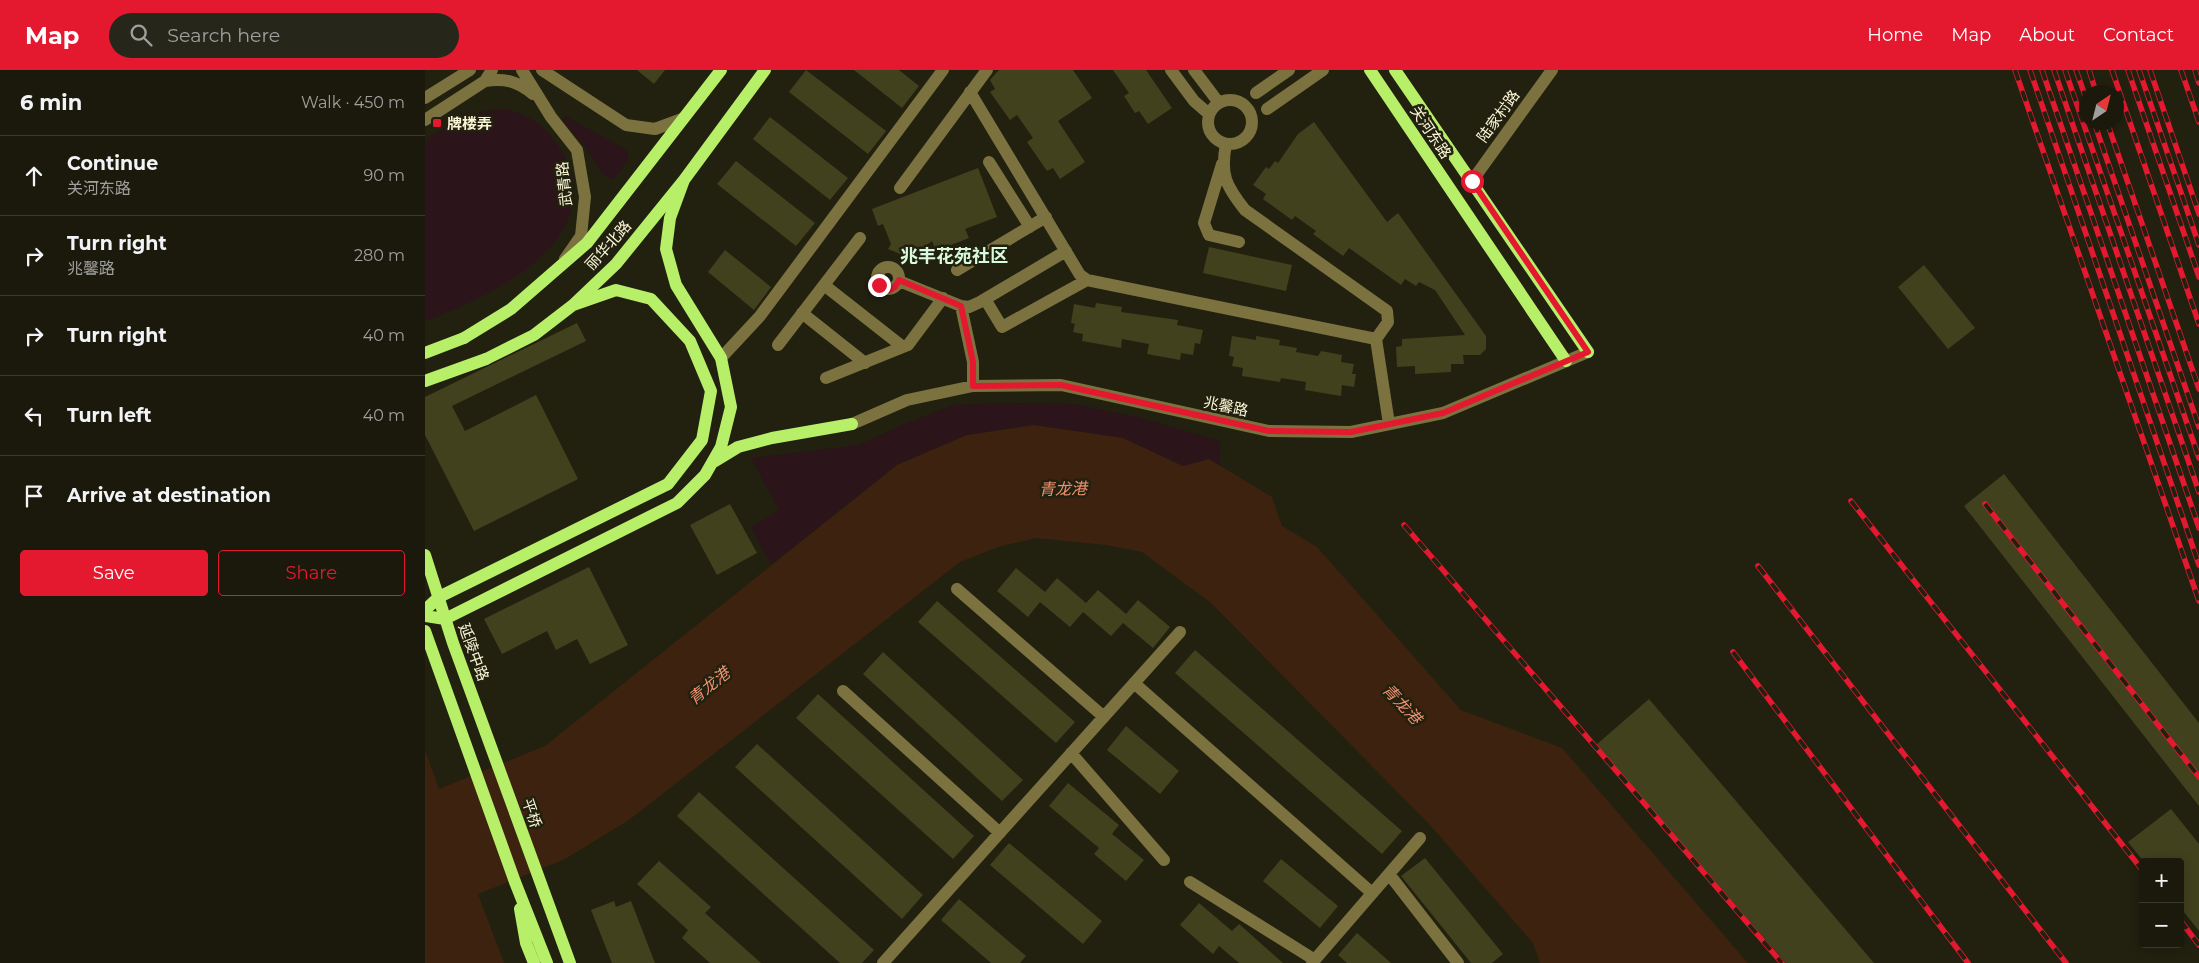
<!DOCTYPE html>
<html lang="en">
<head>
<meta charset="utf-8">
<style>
  body { margin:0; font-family:Montserrat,"Noto Sans SC",sans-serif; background:#27261a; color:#f1f3f6 }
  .controls { position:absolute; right:15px; bottom:15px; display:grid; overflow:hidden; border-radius:5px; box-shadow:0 2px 12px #0003 }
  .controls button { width:45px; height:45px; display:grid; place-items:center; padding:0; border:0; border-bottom:1px solid #38382d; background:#1a190c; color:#f1f3f6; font:25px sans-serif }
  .compass { position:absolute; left:1654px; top:15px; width:45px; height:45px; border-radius:50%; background:#1a190c; box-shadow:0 2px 12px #0003; rotate:35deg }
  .stop { position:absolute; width:15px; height:15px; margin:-11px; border:4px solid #e41930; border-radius:50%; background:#fff }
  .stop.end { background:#e41930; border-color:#fff; box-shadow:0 1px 5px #0008 }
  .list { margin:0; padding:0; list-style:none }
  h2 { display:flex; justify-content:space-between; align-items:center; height:65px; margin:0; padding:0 20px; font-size:21px }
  h2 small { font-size:16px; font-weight:400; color:#9fa09d }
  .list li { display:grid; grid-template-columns:32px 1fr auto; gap:15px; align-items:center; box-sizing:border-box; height:80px; padding:0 20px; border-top:1px solid #38382d }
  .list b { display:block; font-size:19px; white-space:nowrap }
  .list p { margin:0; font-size:16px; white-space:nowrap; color:#9fa09d }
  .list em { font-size:16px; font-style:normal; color:#9fa09d }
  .actions { display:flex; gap:10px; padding:15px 20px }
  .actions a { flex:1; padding:11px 0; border:1px solid #e41930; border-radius:5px; text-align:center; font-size:18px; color:#e41930 }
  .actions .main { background:#e41930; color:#fff }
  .icon { flex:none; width:28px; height:28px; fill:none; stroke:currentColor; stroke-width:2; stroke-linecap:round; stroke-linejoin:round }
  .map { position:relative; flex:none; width:1774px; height:893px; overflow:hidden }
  header { display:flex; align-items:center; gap:30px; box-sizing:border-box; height:70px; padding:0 25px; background:#e41930; color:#fff }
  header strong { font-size:24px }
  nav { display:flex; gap:28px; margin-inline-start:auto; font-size:18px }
  .search { width:350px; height:45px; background:#27261a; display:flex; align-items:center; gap:12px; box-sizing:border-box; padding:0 18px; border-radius:28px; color:#9fa09d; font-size:19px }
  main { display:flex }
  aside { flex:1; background:#1a190c }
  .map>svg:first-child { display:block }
  .green { fill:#2b141a }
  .water { fill:#3c220f }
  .building { fill:#41411e }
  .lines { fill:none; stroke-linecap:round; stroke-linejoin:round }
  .minor { stroke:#7c7240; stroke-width:12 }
  .major { stroke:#b8ef69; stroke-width:12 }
  .rail-casing { stroke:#e41930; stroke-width:5.5 }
  .rail { stroke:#222110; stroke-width:4; stroke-dasharray:11; stroke-linecap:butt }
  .major-bridge { stroke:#b8ef69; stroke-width:12 }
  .route { stroke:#e41930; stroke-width:6 }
  .poi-dot { fill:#e41930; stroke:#222110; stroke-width:2 }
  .labels { text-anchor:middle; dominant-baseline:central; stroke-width:5; stroke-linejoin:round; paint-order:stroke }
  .street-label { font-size:15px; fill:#fbf7d6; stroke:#222110 }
  .poi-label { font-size:15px; font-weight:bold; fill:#fbf7d6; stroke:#222110; text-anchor:start }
  .water-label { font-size:16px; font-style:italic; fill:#f08f6f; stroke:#222110 }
  .quarter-label { font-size:18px; font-weight:bold; fill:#d8fbdd; stroke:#222110 }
</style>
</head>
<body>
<header>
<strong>Map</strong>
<div class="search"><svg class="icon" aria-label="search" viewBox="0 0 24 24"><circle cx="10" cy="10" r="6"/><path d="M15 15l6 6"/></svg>Search here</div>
<nav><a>Home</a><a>Map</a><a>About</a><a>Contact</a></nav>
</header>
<main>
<aside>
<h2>6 min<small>Walk · 450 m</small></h2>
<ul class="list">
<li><svg class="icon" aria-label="ahead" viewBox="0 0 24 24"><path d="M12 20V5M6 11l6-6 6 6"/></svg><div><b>Continue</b><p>关河东路</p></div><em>90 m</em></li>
<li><svg class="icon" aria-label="right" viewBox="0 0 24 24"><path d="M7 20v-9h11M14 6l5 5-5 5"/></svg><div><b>Turn right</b><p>兆馨路</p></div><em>280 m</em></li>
<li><svg class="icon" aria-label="right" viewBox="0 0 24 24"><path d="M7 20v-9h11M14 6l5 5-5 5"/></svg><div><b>Turn right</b></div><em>40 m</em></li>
<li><svg class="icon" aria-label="left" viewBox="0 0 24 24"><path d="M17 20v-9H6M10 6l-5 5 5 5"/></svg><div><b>Turn left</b></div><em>40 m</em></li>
<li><svg class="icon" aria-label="arrive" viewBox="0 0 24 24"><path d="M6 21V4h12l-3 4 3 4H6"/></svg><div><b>Arrive at destination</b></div></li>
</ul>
<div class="actions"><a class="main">Save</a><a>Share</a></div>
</aside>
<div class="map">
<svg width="1774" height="893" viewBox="0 0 1774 893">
  <rect width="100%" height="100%" fill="#222110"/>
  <path class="green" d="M81,39c29,8 42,20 58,46 7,10 10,23 10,36 -1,69 -94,109 -149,130v-181c30,-18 44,-30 81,-31z
    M140,46l62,34 1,11 -16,19 -10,-6 -16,-26 -24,-28z
    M584,333l65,1 63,13 83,24v25l-11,-7 -26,7 -56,-26 -93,-15 -67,10 -70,30 -126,100 -20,-38 28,-17 -28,-52 108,-13 43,-20 51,-20z"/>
  <path class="water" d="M609,355l89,13 60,28 26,-7 63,38 10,29 35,21 144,163 101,38 186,215h-208l-7,-20 -103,-118 -219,-222 -69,-51 -36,-7 -70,-7 -38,9 -38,15 -331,258 -64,39 -87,35 26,69h-79v-213l14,39 106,-43 352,-281 70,-30z"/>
  <path class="building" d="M212,0h28l-11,14z
    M381,0l80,61 -18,23 -79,-62z
    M429,0h45l20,16 -17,22z
    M574,0h74l19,28 -34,23 27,41 -25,17 -7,-11 -6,3 -20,-29 6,-4 -16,-23 -7,5 -20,-28 5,-3 -5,-9z
    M688,0h33l26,38 -24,16 -9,-13 -4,2 -11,-17 5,-3z
    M345,47l78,61 -18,22 -77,-61z
    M889,52l73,100 11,-9 88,123v13l-6,6h-17l1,9h-13v8l-36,2v-8l-18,1 -1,-20 6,-1v-7l63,-4 -30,-45 -16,-8 -3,4 -11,-7 -4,6 -52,-37 -6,8 -30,-22 3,-3 -21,-15 -3,4 -29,-21 3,-5 -13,-9 13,-18 3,2 6,-8 3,2 20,-29z
    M311,91l79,62 -19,23 -79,-62z
    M553,98l19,49 -32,12 4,9 -33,13 -4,-10 -12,9 -5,-2 -4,10 -23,-9 3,-5 -8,-20 -5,2 -6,-17z
    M784,177l83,18 -6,26 -83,-18z
    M300,180l46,37 -17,23 -46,-38z
    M1499,195l51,63 -27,21 -50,-62z
    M671,233l26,4 -1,5 57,8 -1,5 26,5 -3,14 -5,-1 -2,12 -12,-2 -1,7 -33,-6 2,-10 -27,-5 -1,9 -39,-7 1,-7 -10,-2 2,-8 -4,-1 3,-19 21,4z
    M152,253l9,18 -134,65 13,25 71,-36 42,84 -104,52 -49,-96v-38z
    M807,266l24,4v-4l24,4 -1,5 18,3 -1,4 22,4 3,-5 21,4 -1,7 13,2 -2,10h4l-2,13 -12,-2 -1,11 -36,-6 1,-8 -25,-4 -1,4 -38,-6 1,-8 -11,-2 2,-9 -5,-1z
    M1579,404l195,249v83l-235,-300z
    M305,434l27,49 -40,22 -27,-50z
    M164,497l39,78 -38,19 -13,-25 -21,11 -9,-19 -45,23 -18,-35z
    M591,498l29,24 12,-14 29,25 12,-13 28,24 12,-14 32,27 -17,21 -30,-25 -12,13 -28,-24 -13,15 -30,-25 -12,15 -31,-26z
    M512,531l138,121 -19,21 -138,-121z
    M770,580l207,181 -20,23 -207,-181z
    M458,582l140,128 -21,21 -139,-127z
    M393,624l156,142 -21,23 -157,-141z
    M1224,629l225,264h-88l-190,-218z
    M701,656l53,45 -19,23 -53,-44z
    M332,674l166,151 -21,24 -167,-152z
    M643,713l51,42 -7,9 32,26 -18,21 -32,-27 5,-6 -50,-42z
    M274,722l175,158 -12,13h-22l-163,-147z
    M1746,739l28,35v87l-19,-24v-45h-36l-16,-20z
    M584,773l93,78 -19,23 -93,-79z
    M1000,788l78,96 -11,9h-21l-70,-87z
    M856,789l57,47 -18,22 -57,-47z
    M234,791l52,46 -6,6 56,50h-51l-28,-25 6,-8 -51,-46z
    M534,829l67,57 -6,7h-29l-50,-43z
    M189,831l2,6 15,-6 24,62h-43l-21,-53z
    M774,833l33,28 7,-7 44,39h-44l-20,-17 -6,8 -33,-29z
    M932,863l34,30h-44l-9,-8z"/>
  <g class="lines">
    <path class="minor" d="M97,0l29,47 26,33 8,47 -4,39 -16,23
      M117,0l84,55 29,4 27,-10
      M746,0l23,31 15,13
      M769,0l25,33
      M60,11c20,-3 32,0 48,13
      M545,22l110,183 7,5 289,59
      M831,23l33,-23
      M0,28l45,-28
      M783 52a22 22 0 1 1 44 0a22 22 0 1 1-44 0Z
      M842,39l56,-39
      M0,50l60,-39 7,-11
      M801,74c-6,31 0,42 19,66l142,101 1,11 -12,17 13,85
      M564,92l41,65
      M797,94l-18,59 5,12 30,7
      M1047,111l80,-111
      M475,118l87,-118
      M452 208a11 11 0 1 1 22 0a11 11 0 1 1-22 0Z
      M532,200l89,-53
      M474,211l62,25 8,1 11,-5 86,-51
      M399,215l79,62
      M560,229l17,28 85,-47
      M536,236l12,56v24
      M377,243l63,50
      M353,275l82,-107
      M296,288l39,-42 183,-246
      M401,308l82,-33 35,-47
      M427,354l55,-24 66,-14 88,-1 208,46 82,1 92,-19 145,-61
      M532,519l147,128
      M709,613l238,210
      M418,621l157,142
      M646,683l93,107
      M964,804l69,89
      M765,812l125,78
      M458,893l297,-331
      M887,893l108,-125"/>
    <path class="major" d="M945,0l196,291
      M970,0l193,282
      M39,268l47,-29 76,-66 134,-173
      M61,289l48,-24 39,-30 43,-41 68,-84 81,-110
      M290,391l23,-14 34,-9 80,-14
      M0,485l28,88 117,320
      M0,540l14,-13 229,-113 34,-44 9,-49 -21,-50 -39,-42 -35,-9 -43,15
      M0,546l20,3 232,-116 28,-28 16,-28 10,-40 -10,-49 -45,-73 -10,-36 4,-31 14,-38
      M0,561l90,251 32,81
      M95,839l6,34 8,20"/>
    <defs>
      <path id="rail" d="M1590,0l184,531
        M1605,0l169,495
        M1617,0l157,458
        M1629,0l145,422
        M1640,0l134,388
        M1651,0l11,31
        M1664,0l7,22
        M1687,0l87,254
        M1703,0l71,207
        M1714,0l60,175
        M1725,0l49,144
        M1756,0l18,52
        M1770,0l4,13
        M1669,52l105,305
        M1682,52l92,267
        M1426,431l292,370
        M1560,434l214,273
        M979,455l378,438
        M1333,496l308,397
        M1308,582l235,311
        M1755,850l19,25"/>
    </defs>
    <use href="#rail" class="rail-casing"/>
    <use href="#rail" class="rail"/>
    <path class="major-bridge" d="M0,283l39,-15
      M0,311l61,-22"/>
  </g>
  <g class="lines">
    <path class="route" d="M454,215l10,5 6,-3 4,-7 62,26 12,56v24l88,-1 208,46 82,1 92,-19 145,-61 -116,-171"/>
  </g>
  <rect class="poi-dot" x="7" y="48" width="10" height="10" rx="2.5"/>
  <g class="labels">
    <g class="street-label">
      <text transform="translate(1073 46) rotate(-54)">陆家村路</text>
      <text transform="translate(1006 62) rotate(56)">关河东路</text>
      <text transform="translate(139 114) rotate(-96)">武青路</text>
      <text transform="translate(183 175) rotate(-48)">丽华北路</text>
      <text transform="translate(801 336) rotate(12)">兆馨路</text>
      <text transform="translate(49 582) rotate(70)">延陵中路</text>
      <text transform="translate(107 743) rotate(71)">平桥</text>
    </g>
    <g class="poi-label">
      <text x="22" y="53">牌楼弄</text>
    </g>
    <g class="water-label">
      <text transform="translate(638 419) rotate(-1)">青龙港</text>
      <text transform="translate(284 616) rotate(-39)">青龙港</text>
      <text transform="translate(977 634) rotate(47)">青龙港</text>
    </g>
    <g class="quarter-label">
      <text x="529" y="186">兆丰花苑社区</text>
    </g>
  </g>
</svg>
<div class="controls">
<button>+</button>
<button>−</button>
</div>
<svg class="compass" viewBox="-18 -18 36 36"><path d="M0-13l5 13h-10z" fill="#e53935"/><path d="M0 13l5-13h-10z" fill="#9fa09d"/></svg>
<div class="stop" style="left:1047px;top:111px"></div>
<div class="stop end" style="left:454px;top:215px"></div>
</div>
</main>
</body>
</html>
